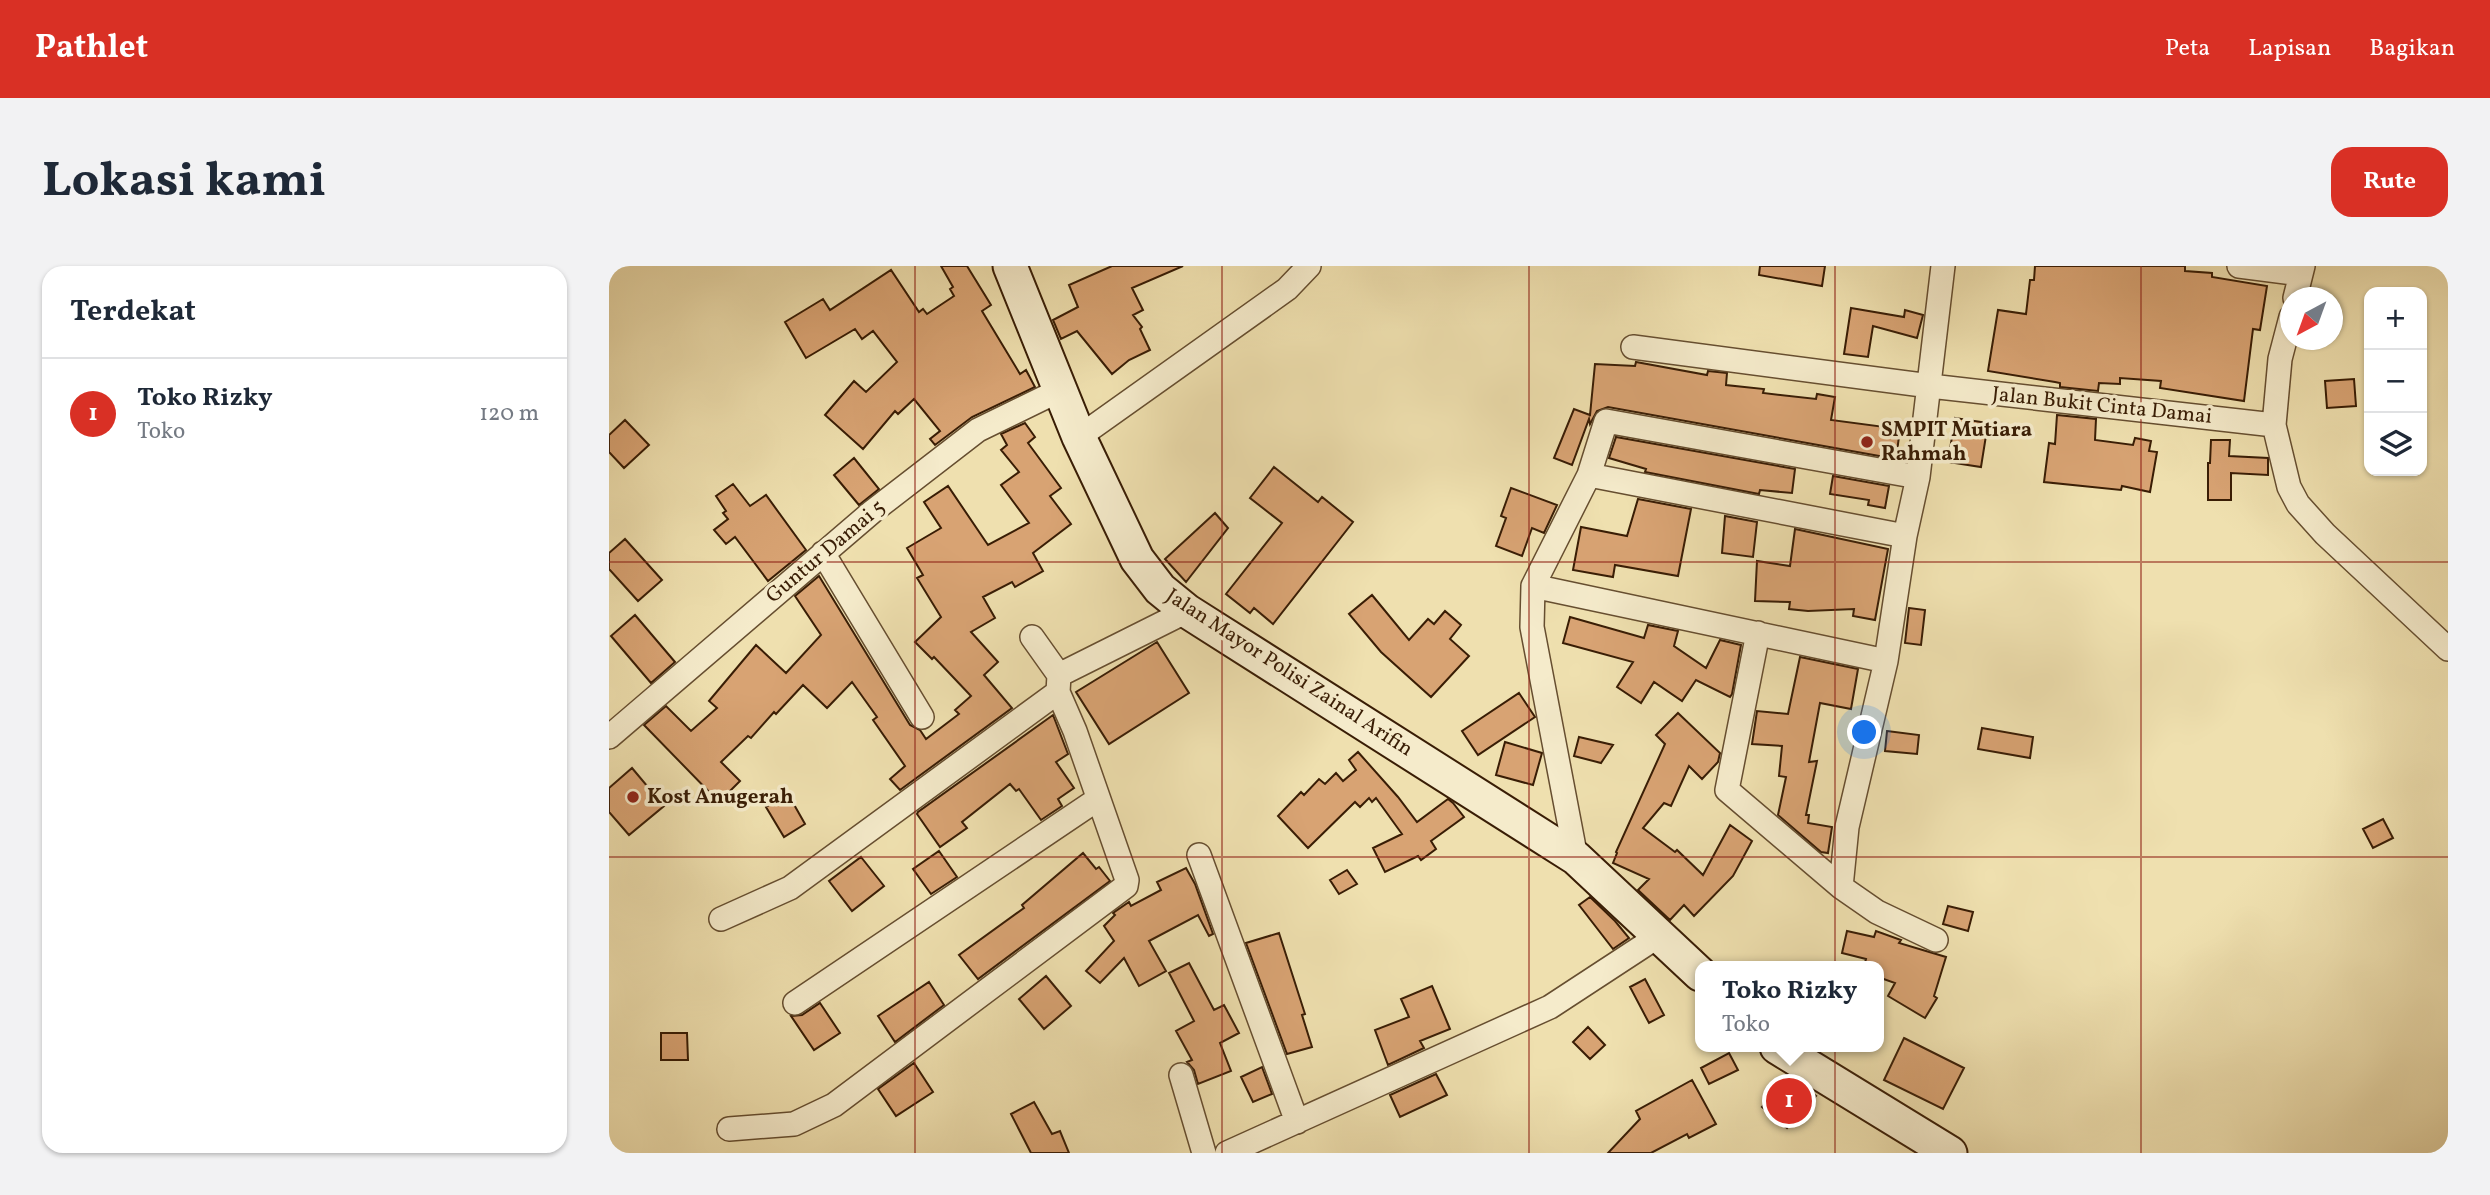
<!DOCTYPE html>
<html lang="id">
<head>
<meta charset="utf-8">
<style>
  body { margin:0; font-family:Vollkorn,serif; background:#f2f2f3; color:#1f2937 }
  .controls { position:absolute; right:21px; top:21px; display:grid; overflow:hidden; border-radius:14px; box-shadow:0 2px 5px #0004 }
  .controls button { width:63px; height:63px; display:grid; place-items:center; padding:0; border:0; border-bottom:2px solid #e0e1e3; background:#fff; color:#1f2937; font:35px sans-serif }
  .compass { position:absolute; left:1671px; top:21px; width:63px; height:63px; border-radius:50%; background:#fff; box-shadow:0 2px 5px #0004; rotate:221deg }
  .you { position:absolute; left:1256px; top:467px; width:24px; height:24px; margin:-18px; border:5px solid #fff; border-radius:50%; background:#1a73e8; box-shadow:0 0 0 10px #1a73e833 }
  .badge { display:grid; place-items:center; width:46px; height:46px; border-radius:50%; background:#d93025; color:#fff; font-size:23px; font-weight:700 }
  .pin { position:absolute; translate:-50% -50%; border:4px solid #fff; box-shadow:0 2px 7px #0006 }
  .popup { position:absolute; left:1086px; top:695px; width:189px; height:91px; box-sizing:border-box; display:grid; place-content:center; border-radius:14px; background:#fff; filter:drop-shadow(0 2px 5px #0005); font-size:23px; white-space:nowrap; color:#747a83 }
  .popup b { font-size:26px; color:#1f2937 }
  .popup::after { content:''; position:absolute; left:50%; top:100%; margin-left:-14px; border:14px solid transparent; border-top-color:#fff }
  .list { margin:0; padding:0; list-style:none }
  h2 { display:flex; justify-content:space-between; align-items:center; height:91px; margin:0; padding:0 28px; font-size:30px }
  h2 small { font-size:23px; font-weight:400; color:#747a83 }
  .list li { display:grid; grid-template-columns:46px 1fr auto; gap:21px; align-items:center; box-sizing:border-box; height:112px; padding:0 28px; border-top:2px solid #e0e1e3 }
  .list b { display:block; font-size:26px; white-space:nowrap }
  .list p { margin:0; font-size:23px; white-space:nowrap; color:#747a83 }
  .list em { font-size:23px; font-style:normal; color:#747a83 }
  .icon { flex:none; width:38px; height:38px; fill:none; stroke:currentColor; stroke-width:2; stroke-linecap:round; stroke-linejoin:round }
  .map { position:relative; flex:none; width:1839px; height:887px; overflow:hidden; border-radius:21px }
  header { display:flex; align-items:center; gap:42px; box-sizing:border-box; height:98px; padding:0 35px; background:#d93025; color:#fff }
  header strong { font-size:33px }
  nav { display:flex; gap:38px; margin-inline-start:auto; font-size:24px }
  .intro { display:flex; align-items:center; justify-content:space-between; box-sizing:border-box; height:168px; padding:0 42px }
  h1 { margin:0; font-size:49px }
  .button { padding:18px 32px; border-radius:21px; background:#d93025; color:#fff; font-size:24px; font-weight:700 }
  main { display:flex; gap:42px; padding:0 42px }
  aside { flex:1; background:#fff; border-radius:21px; box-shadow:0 2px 5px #0004 }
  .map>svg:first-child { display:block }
  .building { fill:#d8a373; stroke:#391d05; stroke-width:2 }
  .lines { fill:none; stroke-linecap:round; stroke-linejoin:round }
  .street-casing { stroke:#664e30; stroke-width:26 }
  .secondary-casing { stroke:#391d05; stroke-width:37 }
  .street { stroke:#f5ebcb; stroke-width:23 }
  .secondary { stroke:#f5ebcb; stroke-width:33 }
  .grid { fill:none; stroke:#8f2418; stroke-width:2; stroke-opacity:0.55 }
  .poi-dot { fill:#8f2418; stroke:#f5ebcb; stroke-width:2.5 }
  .labels { text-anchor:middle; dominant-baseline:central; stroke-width:7; stroke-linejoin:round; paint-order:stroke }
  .street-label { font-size:21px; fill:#391d05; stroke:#f5ebcb }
  .poi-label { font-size:21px; font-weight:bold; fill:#391d05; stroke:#f5ebcb; text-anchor:start }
</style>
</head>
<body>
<header>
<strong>Pathlet</strong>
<nav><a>Peta</a><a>Lapisan</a><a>Bagikan</a></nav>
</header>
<div class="intro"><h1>Lokasi kami</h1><a class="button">Rute</a></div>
<main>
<aside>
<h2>Terdekat<small></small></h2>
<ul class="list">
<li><span class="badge">1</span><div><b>Toko Rizky</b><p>Toko</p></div><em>120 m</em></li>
</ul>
</aside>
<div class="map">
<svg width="1839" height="887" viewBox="0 0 1839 887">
  <rect width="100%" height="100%" fill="#efe0af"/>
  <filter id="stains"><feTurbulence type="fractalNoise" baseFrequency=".00286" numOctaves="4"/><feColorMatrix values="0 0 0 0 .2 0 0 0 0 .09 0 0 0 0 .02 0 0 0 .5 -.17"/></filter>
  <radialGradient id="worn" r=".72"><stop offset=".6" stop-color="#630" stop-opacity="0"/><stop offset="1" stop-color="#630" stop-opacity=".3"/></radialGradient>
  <path class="building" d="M332,0h26l24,39 -9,6 38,63 6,-4 9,17 -63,30 -37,28 -5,-6 10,-8 -26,-32 -16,15 -3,-3 -32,38 -38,-34 29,-34 12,11 31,-30 -24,-31 -11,8 -7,-10 -49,29 -21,-36 38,-23 7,11 61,-40 28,42 4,-3 4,5 27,-18 -4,-7 3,-2z
    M503,0h71l-51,22 11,22 -10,5 9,12 -2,2 10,21 -21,10 -17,14 -35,-43 -16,8 -8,-19 25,-13 -9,-22z
    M1151,0h65l-3,20 -63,-11z
    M1426,0h150v5l27,2v4l55,9 -7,44 -7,-1 -9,72 -84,-13 1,-7 -41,-3v6l-21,-1 -1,8 -38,-4v-4l-5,-1 -67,-11 10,-61 28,4 4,-34h4z
    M1242,42l53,9 1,-7 18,5 -6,23 -44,-12 -5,31 -24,-3z
    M1027,96l71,13 1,-4 19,2 -1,12 38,4 -1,4 53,6 1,-5 18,3 -4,23 69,9 -4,30 -288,-52 -11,4 -7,13 -1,-5 -17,46 -18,-7 20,-49 16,6 5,-51 40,2z
    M1745,113l2,27 -29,2 -2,-27z
    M1448,149l39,4 -1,21 38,5 2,-7 16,3 -2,10 8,1 -7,40 -28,-6 -1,4 -77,-8 5,-39 6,1z
    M1346,152l33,5 -7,44 -33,-5z
    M16,154l24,25 -25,23 -15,-16v-17z
    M416,157l10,14 -7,6 33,45 -11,8 21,28 -38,29 10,18 -28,16 -3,-5 -29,15 12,21 -24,14 27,30 -14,13 28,33 -112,82 -10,-11 15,-13 -32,-46 4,-3 -25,-35 -25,26 -24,-23 -27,29 -2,-2 -23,26 -3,-2 -27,26 19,19 -21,21 -75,-77 22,-19 25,25 26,-23 -8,-7 47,-56 30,28 35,-38 -26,-39 24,-20 91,149 10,5 6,9 33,-25 -4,-4 16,-14 -37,-39 -2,2 -17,-17 26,-25 -24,-39 6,-3 -16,-27 34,-20 -17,-26 24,-16 40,59 41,-22 -28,-38 18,-13 -18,-22 6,-5 -6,-11z
    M1007,171l179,32 -3,24 -32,-3 -1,4 -114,-22 1,-3 -37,-11z
    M1602,174h19l-1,16 39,2v17l-37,-2v27h-23v-37h2z
    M245,192l25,31 -20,16 -25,-30z
    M665,201l44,35 4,-5 31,25 -80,102 -19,-16 -4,5 -24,-19 56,-71 -32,-25z
    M1224,210l56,10 -4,22 -17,-3 1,-5 -39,-6z
    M124,218l17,22 16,-11 40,55 -38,31 -33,-44 -9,7 -12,-14 14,-11 -5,-6 3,-2 -10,-15z
    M902,222l46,17 -13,28 -12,-5 -10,28 -26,-10 10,-28 -5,-2z
    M1029,233l53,10 -13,67 -63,-11 -2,12 -40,-7 8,-43 46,9z
    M606,247l13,15 -42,54 -21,-23z
    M1116,250l32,6 -4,35 -31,-4z
    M1186,263l93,20 -13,71 -22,-4 1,-7 -46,2 -19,-2 1,-7 -35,-1 2,-40 33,5z
    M16,273l37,41 -24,21 -29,-32v-16z
    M763,329l37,45 19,-21 6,5 11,-13 16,14 -11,14 19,17 -38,41 -50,-45 -32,-38z
    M1300,342l16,2 -4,35 -16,-2z
    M26,349l40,47 -24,21 -40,-47z
    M961,351l74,21 4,-13 30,6 -4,15 32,22 14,-28 21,5 -9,49 -2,3 -34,-17 -14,21 -28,-19 -13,21 -24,-16 16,-25 -70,-19z
    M548,376l32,51 -80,51 -33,-52z
    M1191,391l58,12 -7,40 -31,-6 -11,59 8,-1 -11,54h3l-1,8 24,4 -4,26 -7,-1 -43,-37 8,-38 -7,-1 3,-30 -30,-2 5,-33 31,3z
    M910,427l16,24 -57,38 -16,-24z
    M1069,447l42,40 -2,9 -16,17 -13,-13 -18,40 -7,-3 -21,25 32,24 2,-2 26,25 27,-50 22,16 -19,35 -39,40 -10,-11 -14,15 -32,-30 11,-11 -36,-16 4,-10 -1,-1 49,-108 -9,-9z
    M444,449l15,39 -12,8 18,26 -16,11 4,7 -21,14 -22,-31 -3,2 -6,-7 -48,38 5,6 -27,19 -23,-33 1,-2z
    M1373,462l51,9 -3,21 -52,-9z
    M1278,465l32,4 -2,19 -32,-3z
    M970,471l34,8 -12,18 -27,-7z
    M896,476l37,11 -9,32 -37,-10z
    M749,486l40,45 19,25 31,-23 5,4 11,14 -33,24 5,8 -15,11 -3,-4 -33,16 -12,-24 29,-14 -26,-36 -4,4 -3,-4 -9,9 -5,-5 -47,46 -30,-32 23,-24 3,3 15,-16 6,5 11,-11 7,8 13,-11 -7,-10z
    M23,502l32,38 -35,29 -20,-23v-24z
    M179,528l17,30 -21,13 -18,-30z
    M1774,553l10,19 -20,10 -10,-19z
    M330,585l18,26 -26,17 -18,-25z
    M474,587l13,16 3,-2 11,14 -132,98 -19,-24 65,-47 -2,-3z
    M252,591l23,29 -32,25 -23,-30z
    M577,602l9,16 18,50 -4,2 -11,-21 -49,26 17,30 -27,15 -15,-28 -24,25 -14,-12 28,-30 -10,-15 11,-11 -2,-2 16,-11 2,4 30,-16 -4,-8z
    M738,604l10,14 -18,10 -9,-14z
    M981,631l25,24 14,17 -16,11 -34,-44z
    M1339,640l25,6 -5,19 -25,-7z
    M1238,665l27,6 2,-6 25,9 -2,3 47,14 -12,39 3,2 -12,20 -37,-22 7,-13 -17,-6v-11h-14l2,-7 -24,-6z
    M670,667l26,81 -3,1 10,32 -25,7 -41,-111z
    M580,697l25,47 10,-5 15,28 -19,10 11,28 -33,13 -4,-14 -7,-8 5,-2 -16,-29 18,-10 -25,-48z
    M437,710l25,30 -27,23 -25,-30z
    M1036,713l19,36 -15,8 -19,-36z
    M320,716l15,23 -49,37 -17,-26z
    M823,720l18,43 -30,12 4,7 -36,17 -13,-35 34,-13 -8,-18z
    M211,737l20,30 -26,17 -23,-34 11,-1z
    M979,761l17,18 -15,14 -17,-17z
    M52,767h26l1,27h-27z
    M1295,772l60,30 -21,41 -59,-29z
    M1120,787l9,17 -29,14 -8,-16z
    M305,797l19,29 -37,24 -18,-27z
    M653,801l10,27 -19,8 -12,-25z
    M827,808l11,21 -47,22 -10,-22z
    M1181,811l26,19 -29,32 -25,-21z
    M1083,814l24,44 -27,14 -2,-4 -36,19h-43l32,-34 -4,-8z
    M425,836l18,32 8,-3 9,22h-38l-20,-39z"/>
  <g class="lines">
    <defs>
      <path id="street" d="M1630,0l62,8
        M1686,32l8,-32
        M1682,51l-11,42 -6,66 15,62 9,17 27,30 123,115
        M1024,81l297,39 344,39
        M470,171l208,-148 22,-23
        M980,209l316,61
        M214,287l99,164
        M924,320l56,-111 17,-54 312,56
        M1149,367l-31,157 114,97 36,25 59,28
        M423,371l27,38
        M0,471l264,-226 105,-81 82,-40
        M590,589l98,267
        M967,592l-44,-231 1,-41 353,75 19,-125 13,-59 25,-211
        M1232,621l6,-60 39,-166
        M112,653l69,-31 268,-196 1,-17 128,-64
        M186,737l303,-204
        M572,809l23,78
        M120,863l65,-5 40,-19 292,-219 1,-6 -52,-149 -17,-39
        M618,887l323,-146 110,-72"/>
      <path id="secondary" d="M401,0l69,171 58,122 23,30 27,22 389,247 124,116
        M1168,781l173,106"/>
    </defs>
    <use href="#street" class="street-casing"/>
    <use href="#secondary" class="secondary-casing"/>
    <use href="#street" class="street"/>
    <use href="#secondary" class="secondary"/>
  </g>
  <path class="grid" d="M306,0v887M613,0v887M920,0v887M1226,0v887M1532,0v887M0,296h1839M0,591h1839"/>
  <g class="poi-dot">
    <circle cx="1258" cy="176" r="7"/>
    <circle cx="24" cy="531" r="7"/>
  </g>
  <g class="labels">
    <g class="street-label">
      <text transform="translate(1493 140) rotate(6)">Jalan Bukit Cinta Damai</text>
      <text transform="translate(217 286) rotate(-40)">Guntur Damai 5</text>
      <text transform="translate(680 407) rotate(33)">Jalan Mayor Polisi Zainal Arifin</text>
    </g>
    <g class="poi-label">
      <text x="1272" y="164">SMPIT Mutiara<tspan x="1272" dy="24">Rahmah</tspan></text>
      <text x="38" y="531">Kost Anugerah</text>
    </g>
  </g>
  <rect width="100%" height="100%" filter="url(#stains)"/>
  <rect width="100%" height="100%" fill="url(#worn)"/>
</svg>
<div class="controls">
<button>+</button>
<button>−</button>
<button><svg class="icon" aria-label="layers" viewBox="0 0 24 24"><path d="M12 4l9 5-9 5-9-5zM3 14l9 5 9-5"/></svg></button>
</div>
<svg class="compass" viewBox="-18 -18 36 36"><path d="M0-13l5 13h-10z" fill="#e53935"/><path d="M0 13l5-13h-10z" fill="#747a83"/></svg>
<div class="you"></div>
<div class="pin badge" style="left:1180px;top:835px">1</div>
<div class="popup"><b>Toko Rizky</b>Toko</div>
</div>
</main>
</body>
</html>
